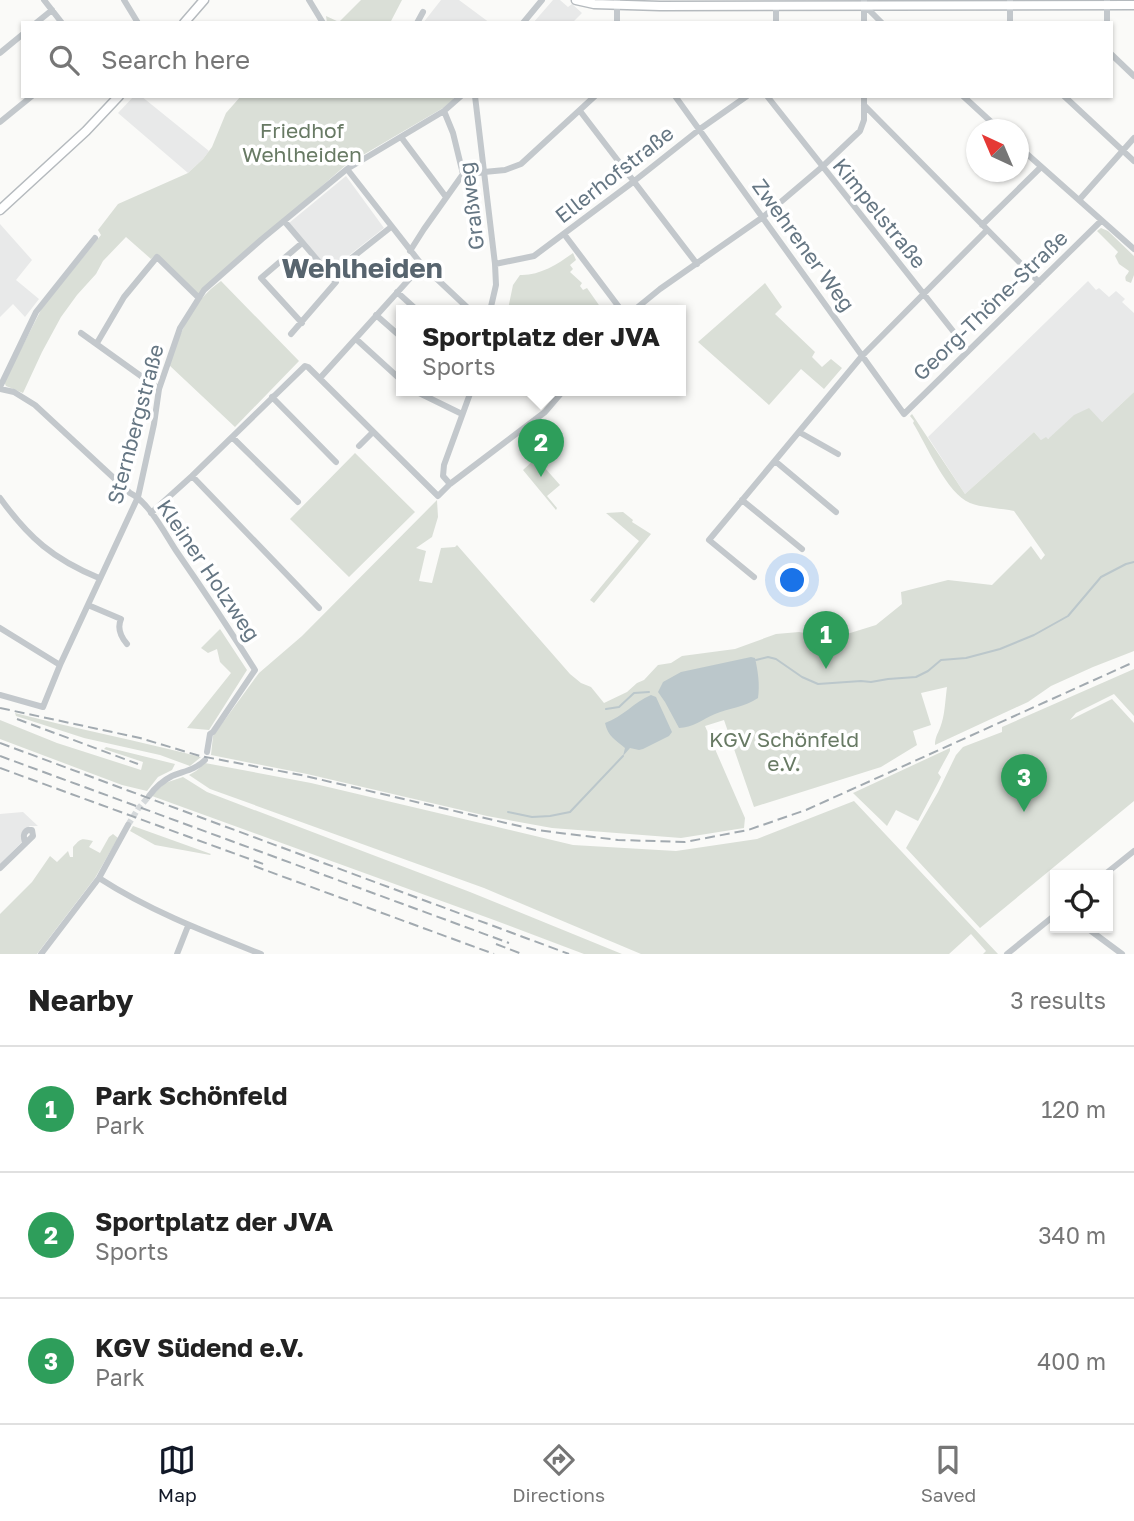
<!DOCTYPE html>
<html lang="en">
<head>
<meta charset="utf-8">
<style>
  body { margin:0; font-family:"Golos Text",sans-serif; background:#f6f6f6; color:#222 }
  .controls { position:absolute; right:21px; bottom:21px; display:grid; overflow:hidden; border-radius:0px; box-shadow:0 2px 5px #0004 }
  .controls button { width:63px; height:63px; display:grid; place-items:center; padding:0; border:0; border-bottom:2px solid #e0e0e0; background:#fff; color:#222; font:35px sans-serif }
  .compass { position:absolute; left:966px; top:119px; width:63px; height:63px; border-radius:50%; background:#fff; box-shadow:0 2px 5px #0004; rotate:316deg }
  .you { position:absolute; left:793px; top:581px; width:24px; height:24px; margin:-18px; border:5px solid #fff; border-radius:50%; background:#1a73e8; box-shadow:0 0 0 10px #1a73e833 }
  .badge { display:grid; place-items:center; width:46px; height:46px; border-radius:50%; background:#111827; color:#fff; font-size:23px; font-weight:700 }
  .pin { position:absolute; translate:-50% -58px; filter:drop-shadow(0 2px 4px #0008) }
  .pin::after { content:''; position:absolute; top:37px; width:24px; height:21px; background:inherit; clip-path:polygon(0 0,100% 0,50% 100%) }
  .popup { position:absolute; left:396px; top:305px; width:290px; height:91px; box-sizing:border-box; display:grid; place-content:center; border-radius:0px; background:#fff; filter:drop-shadow(0 2px 5px #0005); font-size:23px; white-space:nowrap; color:#767676 }
  .popup b { font-size:26px; color:#222 }
  .popup::after { content:''; position:absolute; left:50%; top:100%; margin-left:-14px; border:14px solid transparent; border-top-color:#fff }
  .list { margin:0; padding:0; list-style:none }
  h2 { display:flex; justify-content:space-between; align-items:center; height:91px; margin:0; padding:0 28px; font-size:30px }
  h2 small { font-size:23px; font-weight:400; color:#767676 }
  .list li { display:grid; grid-template-columns:46px 1fr auto; gap:21px; align-items:center; box-sizing:border-box; height:126px; padding:0 28px; border-top:2px solid #e0e0e0 }
  .list b { display:block; font-size:26px; white-space:nowrap }
  .list p { margin:0; font-size:23px; white-space:nowrap; color:#767676 }
  .list em { font-size:23px; font-style:normal; color:#767676 }
  .icon { flex:none; width:38px; height:38px; fill:none; stroke:currentColor; stroke-width:2; stroke-linecap:round; stroke-linejoin:round }
  .map { position:relative; flex:none; width:1134px; height:954px; overflow:hidden }
  .search { position:absolute; background:#fff; box-shadow:0 2px 5px #0004; left:21px; right:21px; top:21px; height:77px; display:flex; align-items:center; gap:18px; box-sizing:border-box; padding:0 24px; border-radius:0px; color:#767676; font-size:26px }
  .sheet { height:469px; background:#fff }
  nav { display:flex; justify-content:space-around; align-items:center; box-sizing:border-box; height:98px; border-top:2px solid #e0e0e0; background:#fff; font-size:19px; color:#767676 }
  nav a { display:grid; justify-items:center; gap:4px }
  nav .on { color:#111827 }
  .map>svg:first-child { display:block }
  .built { fill:#e8e9e9 }
  .green { fill:#dadfd7 }
  .water { fill:#bbc7cb }
  .lines { fill:none; stroke-linecap:round; stroke-linejoin:round }
  .stream { stroke:#bbc7cb; stroke-width:2 }
  .minor-tunnel { stroke:#d5d9db; stroke-width:6; stroke-dasharray:6 3; stroke-linecap:butt }
  .major-casing { stroke:#b5babe; stroke-width:11 }
  .minor { stroke:#c3c8cc; stroke-width:6 }
  .major { stroke:#fff; stroke-width:8 }
  .rail { stroke:#a2aab0; stroke-width:2; stroke-dasharray:10 5; stroke-linecap:butt }
  .labels { text-anchor:middle; dominant-baseline:central; stroke-width:7; stroke-linejoin:round; paint-order:stroke }
  .park-label { font-size:21px; fill:#687a64; stroke:#fff }
  .street-label { font-size:21px; fill:#657683; stroke:#fff }
  .district-label { font-size:28px; font-weight:bold; fill:#57646e; stroke:#fff }
</style>
</head>
<body>
<div class="map">
<svg width="1134" height="954" viewBox="0 0 1134 954">
  <rect width="100%" height="100%" fill="#fafaf8"/>
  <path class="built" d="M441,0h18l31,23h-67z
    M553,0h7l8,7 4,-3 10,9 -10,10h-39z
    M134,96h7l68,55 -6,8 -15,14 -70,-60z
    M346,176l38,52 -55,43 -40,-48z
    M0,224l32,36 -16,20 23,19 -14,18 -12,-13 -13,13z
    M1088,281l8,9 3,-2 10,9 7,-6 9,8 -3,3 12,11v79l-32,30 -55,17 -6,1 -7,-8 -69,62 -37,-57z
    M23,812l15,14h-8l-8,6 -1,11 -21,21v-50z"/>
  <path class="green" d="M361,0h41l-12,23h-63l-1,-7 13,6z
    M241,96h211l2,3 -11,9 -97,57 -148,129 -41,-40 -6,5 -25,-22 -23,24 -7,13 -19,21 -16,22 -19,35 -19,41 -17,-7 -2,-4 38,-74 59,-73 -3,-5 20,-26 70,-31 15,-14 9,-12 14,-34z
    M1101,228l7,3 26,25v19l-3,8 -5,-2c-2,-6 1,-5 3,-10l-10,-7 -4,-8 3,-4 -21,-21z
    M573,253l3,7 -6,5 3,4 -3,3 12,11 -2,3 3,4 4,-2 14,20 -1,3h-87l-5,-2 5,-24 7,-10c19,1 38,-11 53,-22z
    M221,281l78,80 -64,66 -66,-62c11,-32 23,-64 52,-84z
    M765,283l17,24 -7,7 40,38 -3,5 10,10 9,-8 11,9 -18,21 -23,-20 -32,36 -71,-63z
    M1134,392v259l-41,16 -42,19 -23,16 -93,43c0,-7 2,-10 5,-17 5,-12 5,-27 7,-41l-26,6 10,32 -18,6 4,14 -36,22 -127,40 -30,-87 -19,6 40,92 -1,10 -63,10 -129,-10 -65,-12 -180,-42 -96,-19 2,-19 46,-63 43,-37 135,-136 1,17 -6,20 -16,11 10,3 -7,30 13,2 9,-35 14,-1 2,-2 113,129 11,9 10,4 13,16 23,-11 10,-9 7,-3 14,-15 13,-2 11,-7 53,-7 41,-15 23,-2 35,6 42,-13 26,-21 -1,-12 47,-12 44,5 39,-39 10,14 4,-5 -31,-44c-14,-3 -31,-3 -44,-8 -23,-9 -44,-59 -57,-80l1,-2 -4,-5 2,-2 53,80 69,-62 7,8 5,-3 2,2 26,-24 15,-7 13,14z
    M355,453l60,59 -66,65 -59,-58z
    M536,458l24,27 -13,11 10,12 -1,2 -33,-40z
    M623,512l10,8 -1,2 19,12 -57,69 -4,-3 49,-59 -33,-28z
    M220,629l27,41 -38,60 -22,-2 44,-55 -11,-11 -3,-13 -9,4 -7,-5z
    M1134,669v47l-20,-22 -38,19 -6,7 42,-21 22,24v78l-154,127 -74,-80 32,-56 18,-37 7,-8 39,-15v-5z
    M15,713c62,16 124,28 186,44l-11,9 -30,-11 -76,-17 -68,-22z
    M0,720l57,23 84,27 2,-8 -39,-13 2,-2 69,17 -3,6 -14,7 -11,14 -25,-6 -122,-46z
    M950,748v3l-12,22 3,4 -2,4 -21,40 -22,-11 -9,16 -34,-33z
    M205,763l106,20 262,62 103,6 81,-12 97,-38 144,153h-15l3,-3 -15,-17 -22,20h-308l-157,-66 -274,-99 -21,-14 7,-4z
    M183,777l24,15 263,100 152,62h-38l-90,-34 -342,-124 13,-13z
    M133,826l78,28 -1,1 -55,-10 -25,-14z
    M113,834l5,4 -23,40 -58,76h-37v-40l32,-32 18,-26 7,6 11,-11 2,6h3v-10c8,-9 8,-9 20,-6l-4,6 11,6 9,-16z"/>
  <path class="water" d="M751,657l4,1c3,13 5,27 3,40 -13,9 -29,10 -43,16 -12,5 -23,14 -36,14l-14,-26 -7,-10 5,-10 18,-10z
    M651,695l5,2 16,35 -3,4 -26,13 -4,1 -9,-2 -7,8 2,-8c-9,-8 -17,-11 -20,-25 18,-6 29,-21 46,-28z"/>
  <g class="lines">
    <path class="stream" d="M756,660l12,-3 8,2 26,18 16,7 43,-3 10,1 17,-3 28,-2 12,-6 13,-11 25,-2 34,-9 34,-14 34,-19 33,-39 25,-13 8,-2
      M606,709l13,-2 15,-14 15,-1
      M508,812l24,5 18,-1 20,-4 53,-56"/>
    <path class="minor-tunnel" d="M128,825l10,-16 11,-13"/>
    <defs>
      <path id="major" d="M576,0l18,4 66,2 474,-1
        M184,23l20,-23
        M0,210l86,-79 33,-35"/>
    </defs>
    <use href="#major" class="major-casing"/>
    <path class="minor" d="M44,0l18,23
      M124,0l14,23
      M309,0l14,23
      M864,0v23
      M1010,0v23
      M864,5l18,18
      M36,23l16,-13
      M417,23l6,-11
      M523,23l19,-23
      M617,23v-23
      M776,23v-17
      M1107,23v-23
      M0,53l23,-19
      M1111,54l23,22
      M475,96l20,168 1,21 -6,26
      M675,96l229,318 197,-193
      M767,96l201,254
      M963,96l37,34
      M1064,96l70,65
      M864,105l175,177
      M444,111l9,22 10,41
      M580,111l117,153
      M0,122l32,-26
      M401,137l45,60
      M1018,146l116,103
      M347,169l75,96 49,46
      M1079,200l55,-62
      M285,222l51,60 -45,52
      M982,225l59,-58
      M564,234l58,77
      M410,251l14,-22 39,-55 42,-4 16,-6 74,-68
      M495,264l39,-8 99,-74 67,-53 47,-33
      M330,275l61,-48
      M397,292l21,19
      M633,311l27,-22 103,-72 59,-50 38,-36 4,-11v-24
      M376,315l25,22
      M302,323l-41,-45 41,-35
      M81,333l78,56
      M356,339l45,41
      M97,343l27,-46 33,-40 42,41
      M320,378l102,-113
      M0,387l36,-75 59,-74
      M0,389l14,3 21,13 95,88c19,9 35,41 47,59 27,39 53,78 78,118l-42,62 -3,2 -3,18
      M415,391l47,23
      M272,397l64,65
      M799,432l39,22
      M232,437l66,65
      M359,446l14,-14
      M775,461l61,51
      M192,476l127,132
      M450,484l-7,-8 1,-11 27,-74
      M0,498c29,40 53,61 99,80
      M742,500l60,49
      M151,513l41,-37 113,-110 3,1 130,129 12,-12 95,-72 18,-21
      M754,577l-45,-37 153,-184 125,-126
      M88,605l33,14c-4,9 0,18 6,25
      M0,628l60,37
      M0,695l43,12 17,-42 78,-168 16,-73 5,-35 21,-61 24,-38 58,-51 85,-70 97,-58 17,-15
      M149,796c6,-8 13,-15 23,-20 12,-5 23,-6 33,-16
      M0,868l33,-32 -1,-6h-4c-6,3 -4,8 -3,14
      M1104,875l30,-24
      M99,878c51,33 106,54 162,76
      M1087,928l35,26
      M41,954l58,-76 29,-53
      M177,954l11,-28
      M1007,954l48,-39"/>
    <use href="#major" class="major"/>
    <path class="rail" d="M0,708l140,30 60,18 101,19 235,55 82,10 67,2 63,-12 58,-20 328,-148
      M17,719l121,45
      M0,743l569,211
      M0,756l509,187
      M0,768l266,97
      M254,866l240,88
      M496,944l26,10"/>
  </g>
  <g class="labels">
    <g class="park-label">
      <text x="302" y="130">Friedhof<tspan x="302" dy="24">Wehlheiden</tspan></text>
      <text x="784" y="739">KGV Schönfeld<tspan x="784" dy="24">e.V.</tspan></text>
    </g>
    <g class="street-label">
      <text transform="translate(614 174) rotate(-38)">Ellerhofstraße</text>
      <text transform="translate(471 206) rotate(-97)">Graßweg</text>
      <text transform="translate(880 213) rotate(51)">Kimpelstraße</text>
      <text transform="translate(804 245) rotate(54)">Zwehrener Weg</text>
      <text transform="translate(990 305) rotate(-44)">Georg-Thöne-Straße</text>
      <text transform="translate(135 424) rotate(-75)">Sternbergstraße</text>
      <text transform="translate(209 570) rotate(56)">Kleiner Holzweg</text>
    </g>
    <g class="district-label">
      <text x="362" y="267">Wehlheiden</text>
    </g>
  </g>
</svg>
<div class="controls">
<button><svg class="icon" aria-label="locate" viewBox="0 0 24 24"><circle cx="12" cy="12" r="6"/><path d="M12 2v4M12 18v4M2 12h4M18 12h4"/></svg></button>
</div>
<svg class="compass" viewBox="-18 -18 36 36"><path d="M0-13l5 13h-10z" fill="#e53935"/><path d="M0 13l5-13h-10z" fill="#767676"/></svg>
<div class="you"></div>
<div class="pin badge" style="left:826px;top:669px;background:#2e9e5b">1</div>
<div class="pin badge" style="left:541px;top:477px;background:#2e9e5b">2</div>
<div class="popup"><b>Sportplatz der JVA</b>Sports</div>
<div class="pin badge" style="left:1024px;top:812px;background:#2e9e5b">3</div>
<div class="search"><svg class="icon" aria-label="search" viewBox="0 0 24 24"><circle cx="10" cy="10" r="6"/><path d="M15 15l6 6"/></svg>Search here</div>
</div>
<section class="sheet">
<h2>Nearby<small>3 results</small></h2>
<ul class="list">
<li><span class="badge" style="background:#2e9e5b">1</span><div><b>Park Schönfeld</b><p>Park</p></div><em>120 m</em></li>
<li><span class="badge" style="background:#2e9e5b">2</span><div><b>Sportplatz der JVA</b><p>Sports</p></div><em>340 m</em></li>
<li><span class="badge" style="background:#2e9e5b">3</span><div><b>KGV Südend e.V.</b><p>Park</p></div><em>400 m</em></li>
</ul>
</section>
<nav>
<a class="on"><svg class="icon" aria-label="map" viewBox="0 0 24 24"><path d="M3 6l6-2 6 2 6-2v14l-6 2-6-2-6 2zM9 4v14M15 6v14"/></svg>Map</a>
<a><svg class="icon" aria-label="directions" viewBox="0 0 24 24"><path d="M12 3l9 9-9 9-9-9zM9 14v-3h6M13 9l2 2-2 2"/></svg>Directions</a>
<a><svg class="icon" aria-label="saved" viewBox="0 0 24 24"><path d="M7 4h10v16l-5-4-5 4z"/></svg>Saved</a>
</nav>
</body>
</html>
